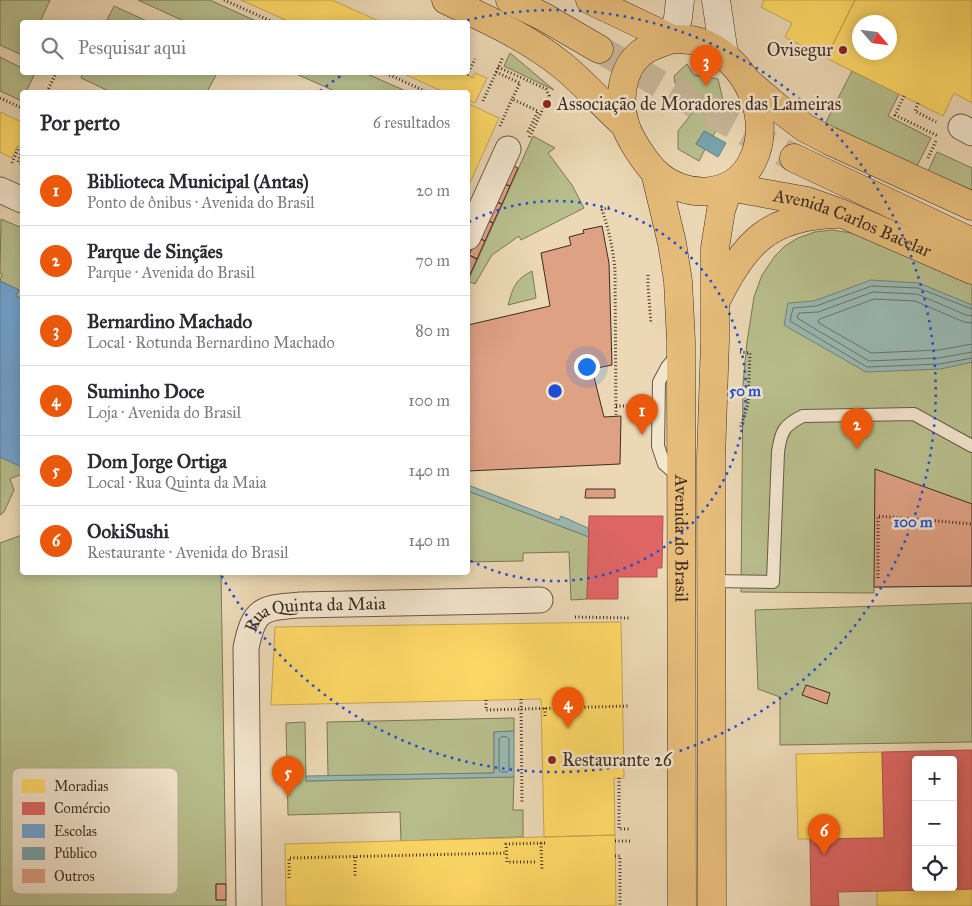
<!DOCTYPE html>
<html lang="pt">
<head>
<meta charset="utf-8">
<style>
  body { margin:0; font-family:"IM FELL Great Primer",serif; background:#f2f2f3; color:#2b2b33 }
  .controls { position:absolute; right:15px; bottom:15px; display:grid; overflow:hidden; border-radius:5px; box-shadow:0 2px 12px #0003 }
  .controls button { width:45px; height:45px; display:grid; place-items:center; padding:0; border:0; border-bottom:1px solid #e1e1e2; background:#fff; color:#2b2b33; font:25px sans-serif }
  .compass { position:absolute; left:852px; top:15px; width:45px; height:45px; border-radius:50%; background:#fff; box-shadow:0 2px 12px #0003; rotate:118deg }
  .you { position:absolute; left:586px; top:366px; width:18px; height:18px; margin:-12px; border:4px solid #fff; border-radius:50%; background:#1a73e8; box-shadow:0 0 0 8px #1a73e833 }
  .badge { display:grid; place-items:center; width:32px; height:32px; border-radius:50%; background:#ea580c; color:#fff; font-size:16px; font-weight:700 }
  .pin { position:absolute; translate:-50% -41px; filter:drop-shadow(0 1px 2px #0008) }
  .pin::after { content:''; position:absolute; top:26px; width:18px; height:15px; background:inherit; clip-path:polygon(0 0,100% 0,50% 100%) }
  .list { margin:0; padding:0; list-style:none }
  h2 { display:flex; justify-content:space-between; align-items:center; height:65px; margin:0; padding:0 20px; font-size:21px }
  h2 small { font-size:16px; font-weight:400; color:#7c7c81 }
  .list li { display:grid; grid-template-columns:32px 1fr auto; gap:15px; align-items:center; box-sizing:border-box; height:70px; padding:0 20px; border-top:1px solid #e1e1e2 }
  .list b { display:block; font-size:19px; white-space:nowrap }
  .list p { margin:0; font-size:16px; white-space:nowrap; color:#7c7c81 }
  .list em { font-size:16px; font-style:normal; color:#7c7c81 }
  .icon { flex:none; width:28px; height:28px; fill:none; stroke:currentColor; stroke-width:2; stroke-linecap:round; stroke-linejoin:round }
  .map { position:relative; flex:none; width:972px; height:906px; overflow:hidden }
  .search { position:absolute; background:#fff; box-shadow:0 2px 12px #0003; left:20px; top:20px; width:450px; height:55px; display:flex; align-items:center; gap:12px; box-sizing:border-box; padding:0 18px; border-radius:5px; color:#7c7c81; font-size:19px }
  .panel { position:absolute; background:#fff; box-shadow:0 2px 12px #0003; left:20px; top:90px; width:450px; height:485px; border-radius:5px }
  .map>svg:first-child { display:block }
  .green { fill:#b8bf8d; stroke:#7c7659 }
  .water { fill:#99b9b3; stroke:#75817a }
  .homes { fill:#ffd966; stroke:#c5a552; fill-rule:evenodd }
  .shops { fill:#e06666; stroke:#b05552; fill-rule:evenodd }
  .schools { fill:#6fa8dc; stroke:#6183a5 }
  .public { fill:#76a5af; stroke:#668186 }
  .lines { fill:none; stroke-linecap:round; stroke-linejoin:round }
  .shore { stroke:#6c726c; stroke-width:1 }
  .building { fill:#dfa184; stroke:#3f2c25 }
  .primary-tunnel { stroke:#c9b698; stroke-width:28; stroke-dasharray:28 14; stroke-linecap:butt }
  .lane-casing { stroke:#6a5749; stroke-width:14 }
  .street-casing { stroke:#6a5749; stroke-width:27 }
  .secondary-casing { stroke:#3f2c25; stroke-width:29 }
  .primary-casing { stroke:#3f2c25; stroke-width:29 }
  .path { stroke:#3f2c25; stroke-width:3; stroke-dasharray:1 2.5; stroke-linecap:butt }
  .lane { stroke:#f3e6cf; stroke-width:12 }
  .street { stroke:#f3e6cf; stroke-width:25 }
  .secondary { stroke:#f3e6cf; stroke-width:28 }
  .primary { stroke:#e6bc7a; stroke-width:28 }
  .ring { fill:none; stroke:#1d4ed8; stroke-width:2.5; stroke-dasharray:2.5 5 }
  .poi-dot { fill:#8f2418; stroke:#f3e6cf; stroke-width:2 }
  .labels { text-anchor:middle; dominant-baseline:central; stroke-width:5; stroke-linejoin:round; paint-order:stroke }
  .poi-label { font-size:18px; fill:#3f2c25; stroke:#f3e6cf; text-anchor:start }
  .street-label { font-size:18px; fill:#3f2c25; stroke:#f3e6cf }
  .key { fill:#f3e6cf; stroke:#bdae9c; stroke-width:1 }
  .key-label { font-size:14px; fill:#3f2c25 }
  .centre { fill:#1d4ed8; stroke:#f3e6cf; stroke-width:2.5 }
  .ring-label { font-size:15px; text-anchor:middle; font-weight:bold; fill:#1d4ed8; stroke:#f3e6cf; stroke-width:5; stroke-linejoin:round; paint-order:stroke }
</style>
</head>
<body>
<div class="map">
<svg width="972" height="906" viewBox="0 0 972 906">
  <rect width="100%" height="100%" fill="#ecd8b5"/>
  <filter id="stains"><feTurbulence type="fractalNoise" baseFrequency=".004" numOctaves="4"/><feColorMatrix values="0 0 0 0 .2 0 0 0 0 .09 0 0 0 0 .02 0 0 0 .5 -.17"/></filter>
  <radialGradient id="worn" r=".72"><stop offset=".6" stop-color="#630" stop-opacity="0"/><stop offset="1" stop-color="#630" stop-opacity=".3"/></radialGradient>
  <path class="green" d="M0,0h50l-10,22h-18v33l-22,-10z
    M138,0h72l48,22h-72z
    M114,6l35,16h-43z
    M510,53l44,37 -50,-24z
    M0,57l22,11v4l13,1 -9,19h-4v9l-22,-10z
    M687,64l7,11 24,4 5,21 -3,7 4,9 -11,20 -9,-5 -8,13 9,5 -6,12 -21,-12v-18l19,-24 -9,-18 -13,-6 -1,-7z
    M852,71l47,23 -11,22 43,22 -14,28 -92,-42z
    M83,73l134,-1v1l-10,19h-96l-30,-14z
    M294,73h71l43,19h-71z
    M533,136l22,12 -7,5 24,32 12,23 -63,32 -2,-4 -27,19 -17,29 -7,-3z
    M937,152l35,16v22l-44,-19z
    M1,219l21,9v71l-6,-3 3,-6 -19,-9 2,-7 -2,-1z
    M832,230l26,4 114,48v304l-98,1v6l-133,-1 2,-208 4,-42 7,-45 8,-22 13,-19 10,-10 13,-8 17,-6z
    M532,271l4,27 -28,7c5,-18 7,-25 24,-34z
    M0,457l22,10v7l-12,5 4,11 -10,22 -4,3z
    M468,491l121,46 -2,62 -16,1 -2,-48 -46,1v8l-55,1z
    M22,535v37l199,1 5,311h-10v16h10v6h-226v-363z
    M972,603v139l-192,3v-48l-22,-8 -3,-79z
    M514,718v13l-20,1v41l-166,3 -1,-54z
    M305,722l1,59 208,-4 -1,33h10v27l-122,4 -1,-29 -112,3 -2,-92z"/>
  <path class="water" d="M871,280l48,3 53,22v57l-31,7 -75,3 -82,-47 4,-22 26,-2z
    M468,485l91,35 2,-4 27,12 1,9 -121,-46z
    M514,731v46l-208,4v-5l188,-3v-41z"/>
  <path class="homes" d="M241,0h91l49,22h-91z
    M764,0h91l-29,58 -41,-21 7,-14 -31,-16z
    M855,0h117v103l-18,-10 -11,23 -117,-58zM860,22h30v30h-30z
    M400,72h62l11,6 2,-5 12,5 -12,25 -5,-2 -1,3 30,14 -31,69v-95h-24z
    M0,112l22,10v27l-5,-3 -5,12 -12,-6z
    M621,622l3,156h-10l1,57 -71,2 -3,-138 -270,6 4,-78z
    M882,752l2,86 -86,1 -2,-85z
    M615,835l1,71h-330l-1,-62z
    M972,889v17h-95v-15z"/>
  <path class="shops" d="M589,516h74l-1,52h-5v9h-39v22h-31z
    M972,750v139l-134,3 1,14h-28l-1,-67 74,-1 -2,-86zM916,760h37v127h-37z"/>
  <path class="schools" d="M0,281l19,9 -3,6 6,3v168l-22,-10z"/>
  <path class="public" d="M704,131l22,12 -8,14 -22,-13z"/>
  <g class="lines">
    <path class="shore" d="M972,309l-54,-21 -46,-2 -56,20 -23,2 -3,13 77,46 73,-3 32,-6
      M972,316l-6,-1 -49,-21 -44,-2 -55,20 -19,1 -2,5 72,43 70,-3 33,-6
      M972,323l-8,-1 -49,-21 -41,-2 -54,20 -2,2 1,2 52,30 68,-3 33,-6
      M507,737l2,2v31l-2,2h-6l-2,-2v-31l2,-2z"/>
  </g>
  <path class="building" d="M510,164l8,4 -8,18 -8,-3z
    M502,183l8,3 -8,18 -8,-3z
    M494,201l8,3 -9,19 -8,-4z
    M485,219l8,4 -8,18 -8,-4z
    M602,226l7,37 3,102 -20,4 12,48 17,-1 -1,48 -152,7v-146l82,-19 -9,-53 30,-8 -2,-8 15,-4 -1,-3z
    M477,237l8,4 -8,18 -8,-4z
    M469,255l8,4 -8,18h-1z
    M875,469l97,35v82l-98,1z
    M586,489h29v9h-30z
    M806,685l24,8 -3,11 -25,-9z
    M216,884h10v16h-10z"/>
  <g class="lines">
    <path class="primary-tunnel" d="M599,49l97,56 98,53"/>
    <defs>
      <path id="lane" d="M677,355l-10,12 -8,15 -1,64 6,18 15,13
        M711,581l62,1 5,-130c3,-21 6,-27 25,-36l111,-2 58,32"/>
      <g id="street">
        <path d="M961,127l11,6"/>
        <path d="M0,190l22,10"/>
        <path d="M468,237l40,-88"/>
        <path id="s1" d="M249,906l-3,-258c8,-40 16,-40 54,-43l240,-5"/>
      </g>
      <path id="secondary" d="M716,0l8,54
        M672,39l6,-21 2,-18"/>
      <g id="primary">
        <path d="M446,0c41,19 82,38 117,66 22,18 41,40 62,59"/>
        <path d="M510,0l34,17 55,32"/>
        <path d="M590,0l82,39"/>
        <path d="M672,39c11,0 22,0 33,5 42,18 69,75 47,118 -19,37 -68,38 -97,10 -10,-10 -26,-34 -30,-48 -7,-23 -4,-55 16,-71 9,-7 20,-10 31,-14z"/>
        <path d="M749,83l27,23 29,22 25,13 142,65"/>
        <path d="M794,158l178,84"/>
        <path id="s2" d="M655,172l17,71 6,38 3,60 1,565"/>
        <path id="s3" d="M729,187l78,14 36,13 129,56"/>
        <path d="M716,301c28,-58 53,-85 120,-87"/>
        <path d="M712,906l-1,-448 4,-117v-93l6,-38 8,-23"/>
      </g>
    </defs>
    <use href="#lane" class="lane-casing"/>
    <use href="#street" class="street-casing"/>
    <use href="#secondary" class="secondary-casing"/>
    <use href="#primary" class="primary-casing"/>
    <path class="path" d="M224,0l49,22
      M498,67l48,22 3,7 -20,42
      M383,72l44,20
      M496,72l24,11 -8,16
      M467,75l8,-16
      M47,92l8,-17
      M904,96l-9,19 43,21
      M0,98l22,10
      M483,101l20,-44
      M918,103l-3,8 21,11
      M500,126l12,-27 26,12 -11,23
      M22,151l-4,11 4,2
      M928,158l8,-17
      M12,163l7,-16
      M609,207l-7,3c7,20 11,39 13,60l1,145
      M648,275v11l3,38
      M740,352l10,1 -2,51 -8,25
      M616,406h17
      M878,578v-62l94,8
      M575,617l54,1
      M521,699l1,104
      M486,700v10l143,-4
      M545,708v10
      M619,778v51h11
      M615,841h15
      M541,843l1,28
      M615,856h5v50
      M355,857v19
      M535,862h-28l-1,-18 39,-1
      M289,878v-20l218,-5"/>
    <use href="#lane" class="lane"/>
    <use href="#street" class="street"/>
    <use href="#secondary" class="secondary"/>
    <use href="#primary" class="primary"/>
  </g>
  <g class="ring">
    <path d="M469 222A190 190 0 1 1 469 560"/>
    <path d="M320 91A381 381 0 0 1 345 73M460 22A381 381 0 1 1 220 573"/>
  </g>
  <g class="poi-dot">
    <circle cx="843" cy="50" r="5"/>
    <circle cx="547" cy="104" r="5"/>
    <circle cx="552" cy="760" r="5"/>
  </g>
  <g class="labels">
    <g class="poi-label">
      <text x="833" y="50" text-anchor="end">Ovisegur</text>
      <text x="557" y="104">Associação de Moradores das Lameiras</text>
      <text x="562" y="760">Restaurante 26</text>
    </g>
    <g class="street-label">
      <text stroke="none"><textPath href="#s3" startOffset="129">Avenida Carlos Bacelar</textPath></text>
      <text stroke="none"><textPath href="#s2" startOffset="369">Avenida do Brasil</textPath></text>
      <text stroke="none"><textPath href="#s1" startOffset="349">Rua Quinta da Maia</textPath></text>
    </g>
  </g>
  <rect x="12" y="768" width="166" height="126" rx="8" class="key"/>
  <rect x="22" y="779" width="23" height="14" fill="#ffd966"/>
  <rect x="22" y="802" width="23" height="13" fill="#e06666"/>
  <rect x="22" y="824" width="23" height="14" fill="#6fa8dc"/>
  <rect x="22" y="847" width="23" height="13" fill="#76a5af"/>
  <rect x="22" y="869" width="23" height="14" fill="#dfa184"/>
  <g class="key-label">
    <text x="54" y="791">Moradias</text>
    <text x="54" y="813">Comércio</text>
    <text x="54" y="836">Escolas</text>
    <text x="54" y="858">Público</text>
    <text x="54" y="881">Outros</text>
  </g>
  <circle cx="555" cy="391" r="8" class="centre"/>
  <g class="ring-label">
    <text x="745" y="396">50 m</text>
    <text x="913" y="527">100 m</text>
  </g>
  <rect width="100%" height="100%" filter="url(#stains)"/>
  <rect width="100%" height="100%" fill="url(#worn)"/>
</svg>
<div class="controls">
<button>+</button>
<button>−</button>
<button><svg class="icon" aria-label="locate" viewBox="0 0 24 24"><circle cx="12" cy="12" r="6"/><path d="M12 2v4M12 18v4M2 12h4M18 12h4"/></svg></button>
</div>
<svg class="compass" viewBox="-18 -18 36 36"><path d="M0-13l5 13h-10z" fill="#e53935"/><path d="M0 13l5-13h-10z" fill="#7c7c81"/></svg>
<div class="you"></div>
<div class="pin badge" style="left:642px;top:435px">1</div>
<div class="pin badge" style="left:857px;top:449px">2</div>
<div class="pin badge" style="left:706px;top:86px">3</div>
<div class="pin badge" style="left:568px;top:728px">4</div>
<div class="pin badge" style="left:288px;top:797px">5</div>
<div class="pin badge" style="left:824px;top:855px">6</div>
<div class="search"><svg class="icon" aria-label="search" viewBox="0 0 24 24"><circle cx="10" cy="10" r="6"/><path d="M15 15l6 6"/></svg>Pesquisar aqui</div>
<section class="panel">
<h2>Por perto<small>6 resultados</small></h2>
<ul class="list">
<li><span class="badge">1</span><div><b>Biblioteca Municipal (Antas)</b><p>Ponto de ônibus · Avenida do Brasil</p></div><em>20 m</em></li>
<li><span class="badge">2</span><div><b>Parque de Sinçães</b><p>Parque · Avenida do Brasil</p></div><em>70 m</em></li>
<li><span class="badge">3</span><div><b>Bernardino Machado</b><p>Local · Rotunda Bernardino Machado</p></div><em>80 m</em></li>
<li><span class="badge">4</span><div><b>Suminho Doce</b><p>Loja · Avenida do Brasil</p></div><em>100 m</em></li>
<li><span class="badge">5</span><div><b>Dom Jorge Ortiga</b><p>Local · Rua Quinta da Maia</p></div><em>140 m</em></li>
<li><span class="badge">6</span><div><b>OokiSushi</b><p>Restaurante · Avenida do Brasil</p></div><em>140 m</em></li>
</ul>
</section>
</div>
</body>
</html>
